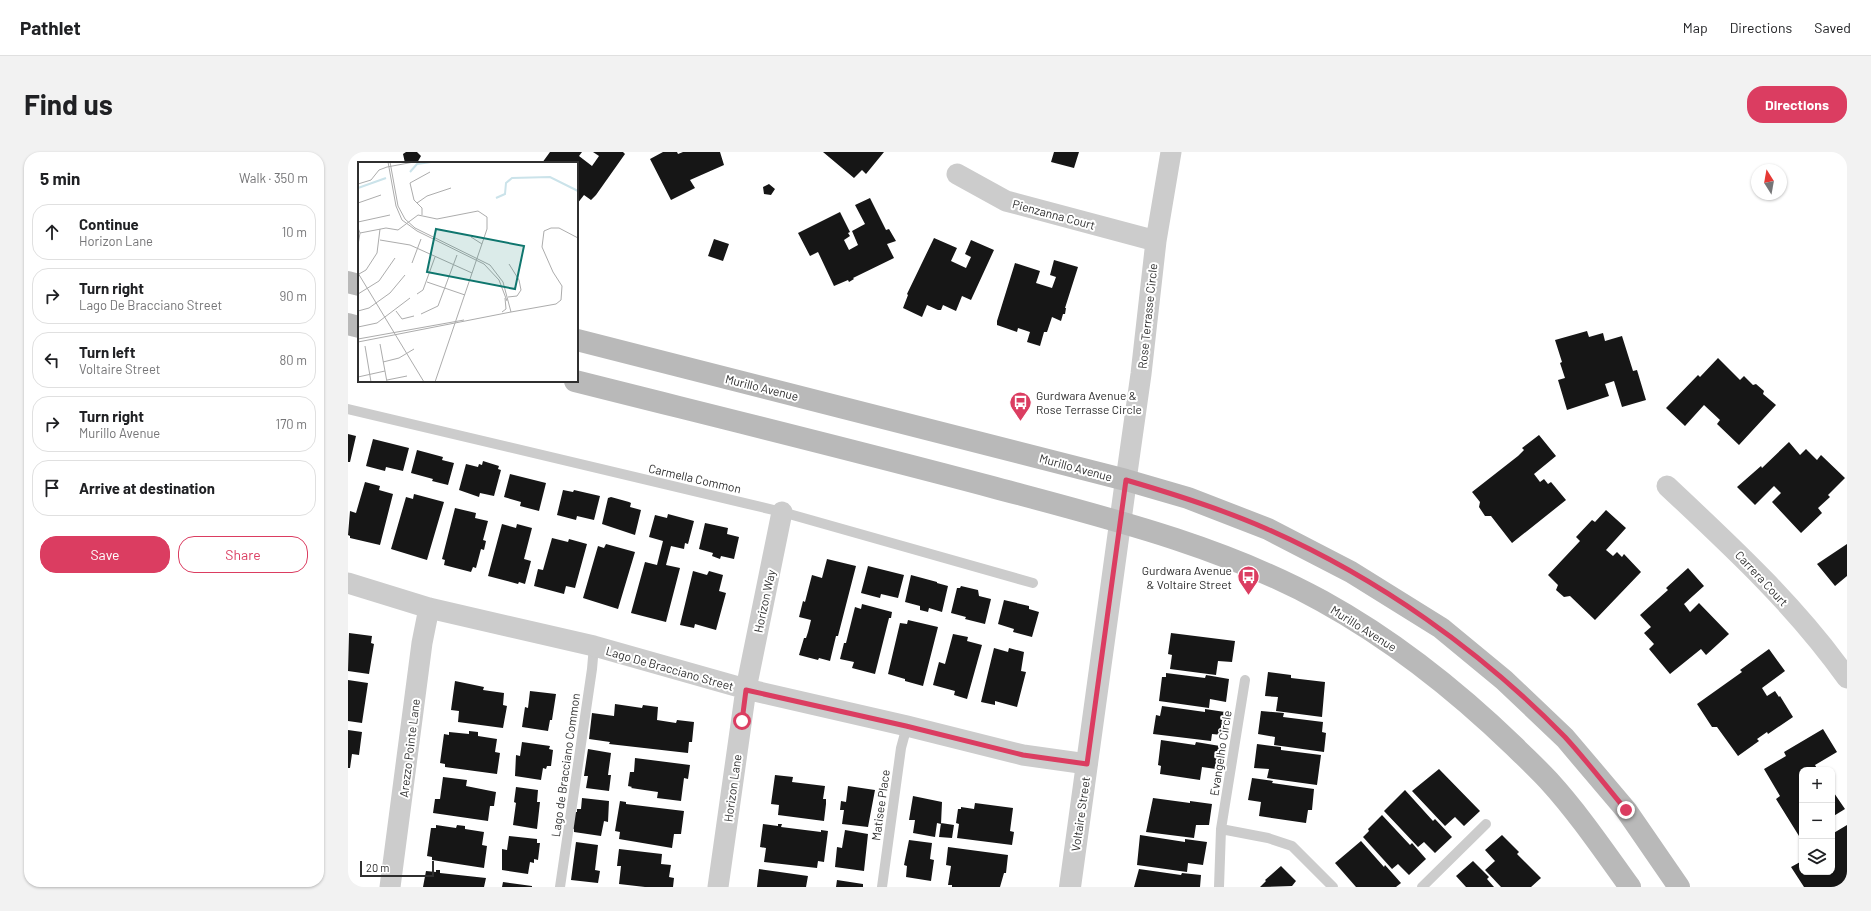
<!DOCTYPE html>
<html lang="en">
<head>
<meta charset="utf-8">
<style>
  body { margin:0; font-family:Barlow,sans-serif; background:#f2f2f2; color:#202124 }
  .controls { position:absolute; right:12px; bottom:12px; display:grid; overflow:hidden; border-radius:8px; box-shadow:0 1px 3px #0004 }
  .controls button { width:36px; height:36px; display:grid; place-items:center; padding:0; border:0; border-bottom:1px solid #e0e0e0; background:#fff; color:#202124; font:20px sans-serif }
  .compass { position:absolute; left:1403px; top:12px; width:36px; height:36px; border-radius:50%; background:#fff; box-shadow:0 1px 3px #0004; rotate:349deg }
  .scale { position:absolute; left:12px; bottom:10px; width:74px; box-sizing:border-box; padding-left:4px; border:2px solid #2f2f2f; border-top:0; font-size:11px; line-height:14px; white-space:nowrap; color:#2f2f2f; -webkit-text-stroke:3px #fff; paint-order:stroke }
  .stop { position:absolute; width:12px; height:12px; margin:-9px; border:3px solid #db3d61; border-radius:50%; background:#fff }
  .stop.end { background:#db3d61; border-color:#fff; box-shadow:0 1px 4px #0008 }
  .list { margin:0; padding:0; list-style:none }
  h2 { display:flex; justify-content:space-between; align-items:center; height:52px; margin:0; padding:0 16px; font-size:17px }
  h2 small { font-size:13px; font-weight:400; color:#757577 }
  .list li { display:grid; grid-template-columns:26px 1fr auto; gap:12px; align-items:center; box-sizing:border-box; height:56px; margin:0 8px 8px; padding:0 8px; border:1px solid #e0e0e0; border-radius:16px }
  .list b { display:block; font-size:15px; white-space:nowrap }
  .list p { margin:0; font-size:13px; white-space:nowrap; color:#757577 }
  .list em { font-size:13px; font-style:normal; color:#757577 }
  .actions { display:flex; gap:8px; padding:12px 16px }
  .actions a { flex:1; padding:9px 0; border:1px solid #db3d61; border-radius:16px; text-align:center; font-size:14px; color:#db3d61 }
  .actions .main { background:#db3d61; color:#fff }
  .icon { flex:none; width:22px; height:22px; fill:none; stroke:currentColor; stroke-width:2; stroke-linecap:round; stroke-linejoin:round }
  .map { position:relative; flex:none; width:1499px; height:735px; overflow:hidden; border-radius:16px }
  header { display:flex; align-items:center; gap:24px; box-sizing:border-box; height:56px; padding:0 20px; background:#fff; border-bottom:1px solid #e0e0e0 }
  header strong { font-size:19px }
  nav { display:flex; gap:22px; margin-inline-start:auto; font-size:14px }
  .intro { display:flex; align-items:center; justify-content:space-between; box-sizing:border-box; height:96px; padding:0 24px }
  h1 { margin:0; font-size:28px }
  .button { padding:10px 18px; border-radius:16px; background:#db3d61; color:#fff; font-size:14px; font-weight:700 }
  main { display:flex; gap:24px; padding:0 24px }
  aside { flex:1; background:#fff; border-radius:16px; box-shadow:0 1px 3px #0004 }
  .map>svg:first-child { display:block }
  .building { fill:#161616 }
  .lines { fill:none; stroke-linecap:round; stroke-linejoin:round }
  .service { stroke:#ccc; stroke-width:10 }
  .minor { stroke:#ccc; stroke-width:21 }
  .tertiary { stroke:#ccc; stroke-width:22 }
  .secondary { stroke:#b9b9b9; stroke-width:22 }
  .route { stroke:#db3d61; stroke-width:5 }
  .labels { text-anchor:middle; dominant-baseline:central; stroke-width:4; stroke-linejoin:round; paint-order:stroke }
  .street-label { font-size:12px; fill:#2f2f2f; stroke:#fff }
  .poi-label { font-size:12px; fill:#2f2f2f; stroke:#fff; text-anchor:start }
  .inset-river { fill:none; stroke:#cbe3ea; stroke-width:2 }
  .inset-road { fill:none; stroke:#acacac; stroke-width:1 }
  .view { fill:#0f766e; fill-opacity:0.15; stroke:#0f766e; stroke-width:2 }
  .inset-edge { fill:none; stroke:#2f2f2f; stroke-width:2 }
</style>
</head>
<body>
<header>
<strong>Pathlet</strong>
<nav><a>Map</a><a>Directions</a><a>Saved</a></nav>
</header>
<div class="intro"><h1>Find us</h1><a class="button">Directions</a></div>
<main>
<aside>
<h2>5 min<small>Walk · 350 m</small></h2>
<ul class="list">
<li><svg class="icon" aria-label="ahead" viewBox="0 0 24 24"><path d="M12 20V5M6 11l6-6 6 6"/></svg><div><b>Continue</b><p>Horizon Lane</p></div><em>10 m</em></li>
<li><svg class="icon" aria-label="right" viewBox="0 0 24 24"><path d="M7 20v-9h11M14 6l5 5-5 5"/></svg><div><b>Turn right</b><p>Lago De Bracciano Street</p></div><em>90 m</em></li>
<li><svg class="icon" aria-label="left" viewBox="0 0 24 24"><path d="M17 20v-9H6M10 6l-5 5 5 5"/></svg><div><b>Turn left</b><p>Voltaire Street</p></div><em>80 m</em></li>
<li><svg class="icon" aria-label="right" viewBox="0 0 24 24"><path d="M7 20v-9h11M14 6l5 5-5 5"/></svg><div><b>Turn right</b><p>Murillo Avenue</p></div><em>170 m</em></li>
<li><svg class="icon" aria-label="arrive" viewBox="0 0 24 24"><path d="M6 21V4h12l-3 4 3 4H6"/></svg><div><b>Arrive at destination</b></div></li>
</ul>
<div class="actions"><a class="main">Save</a><a>Share</a></div>
</aside>
<div class="map">
<svg width="1499" height="735" viewBox="0 0 1499 735">
  <rect width="100%" height="100%" fill="#fff"/>
  <path class="building" d="M58,0h11l4,4 -4,7h-12l-2,-9z
    M202,0h32l-3,4 13,10 7,-10 -6,-4h30l2,2 -29,41 -5,5 -7,-5 -7,9v-41h-35z
    M315,0h14l1,2 5,-2h37l4,13 -34,15 5,8 -24,12 -21,-41z
    M475,0h61l-18,22 -4,-4 -8,8z
    M706,0h25l-5,16 -23,-6z
    M421,32l6,5 -4,6 -7,-1 -1,-7z
    M522,46l16,32 3,-1 7,12 -9,3 7,14 -41,20 1,1 -5,3 -1,-2 -14,6 -16,-34 -8,4 -12,-23 42,-21 10,20 -2,1 2,3 -6,4 5,10 9,-5 -6,-14 13,-7 -10,-19z
    M586,86l23,10 -6,13 15,7 5,-11 -6,-3 6,-14 23,10 -23,50 -9,-4 -6,15 -13,-6 -2,5h-3l-11,-5 -5,12 -19,-9 5,-13 -1,-1z
    M366,87l15,5 -6,17 -15,-5z
    M706,108l24,7 -13,41h1l-1,6h-2l-2,7 -9,-4 -5,15h-3l-4,14 -13,-4 3,-10 -12,-4 -1,4 -20,-7v-4l18,-58 25,8 -4,12 16,5 4,-11 -6,-2z
    M1239,179l2,6 14,-4 2,8 17,-5 11,35 4,-1 9,30 -24,7 -8,-26 -9,3 4,12 -42,14 -9,-30 7,-2 -5,-15 2,-1 -7,-22z
    M1370,206l22,22 4,-4 9,9 3,-1 8,7 -1,3 13,11 -37,40 -22,-21 3,-4 -16,-15 -19,21 -19,-18 32,-33 2,2z
    M0,282l8,2 -6,26h-2z
    M1191,283l17,21 -22,18 6,8 4,-3 4,5 3,-2 15,18 -54,43 -21,-27h-6l-6,-9 1,-5 -8,-10 46,-36 6,-6 -2,-2z
    M25,287l36,9 -6,23 -17,-4 -1,4 -19,-5z
    M1441,290l11,13 6,-6 11,11 4,-5 24,23 -17,17 2,2 -12,11 4,5 -21,20 -29,-31 9,-9 -7,-7 -19,19 -18,-18 24,-21 1,2z
    M69,298l26,7 -1,3 12,3 -6,22 -16,-4 1,-2 -22,-6z
    M135,309l16,5 -1,3 3,1 -7,26 -14,-3 -1,4 -20,-7 7,-26 12,3 1,-3 3,1z
    M162,322l36,9 -7,28 -19,-5 1,-4 -17,-5z
    M17,330l15,4 -1,4 14,4 -13,51 -30,-7v-2l-2,-1 2,-24 6,2z
    M215,338l10,2 1,-2 26,6 -6,24 -17,-4 -1,4 -19,-5z
    M66,342l30,8 -17,58 -36,-11 15,-52 7,2z
    M263,345l18,5 2,1 -1,4 11,3 -6,25 -33,-11 6,-26z
    M107,356l21,5 -1,5 13,3 -5,19 3,1 -2,9 -3,-1 -5,19 -3,-1 -2,5 -27,-7 1,-5 -3,-1z
    M1258,358l20,18 -20,22 7,6 4,-4 5,5 2,-3 17,18 -46,48 -25,-24 -6,1 -8,-7 2,-5 -10,-10 32,-34 -4,-4 16,-17 3,2z
    M320,362l26,7 -6,23 -3,-1 -1,6 -13,-3 -5,19 14,3 -14,54 -35,-9 14,-51 12,3 6,-24 -14,-4 6,-22 12,3z
    M357,371l23,5 -1,6 12,3 -5,22 -13,-3 -1,3 -8,-3 1,-3 -14,-4z
    M154,372l14,4 1,-4 15,4 -8,31 7,2 -6,23 -6,-2 -1,2 -30,-8z
    M204,386l16,4 1,-3 18,5 -12,44 -9,-2 -2,8 -30,-8 4,-17 5,1z
    M258,392l29,8 -17,57 -35,-11 15,-52 6,2z
    M1499,392v32l-12,10 -18,-22z
    M479,407l29,7 -18,70h-2l-6,25 -11,-3 -1,2 -19,-5 5,-17h2l2,-6 3,-12 -12,-3 4,-16 2,1 7,-27 10,3z
    M520,414l36,9 -6,23 -17,-4 -1,4 -19,-5z
    M1340,416l16,18 -20,18 6,8 9,-9 30,31 -23,21 -5,-6 -31,25 -21,-25 5,-5 -10,-11 7,-6 -11,-12 28,-25 -2,-2z
    M345,419l14,4 2,-4 14,4 -4,16 7,2 -10,37 -21,-6 -1,4 -14,-3z
    M563,423l26,7v1l11,3 -6,26 -13,-4 -1,4 -8,-2v-4l-15,-4z
    M613,434l17,4 1,6 12,3 -6,25 -20,-5 1,-2 -15,-4 6,-25h3z
    M656,448l25,6v3l10,3 -7,25 -19,-5 1,-3 -16,-5z
    M514,452l30,8 -1,6h-2l-14,56 -23,-6 2,-6 -14,-3 4,-16h2l9,-36 6,2z
    M560,468l30,7 -15,59 -18,-5v-2l-17,-5 12,-51 7,1z
    M1,481l23,3 -1,7 3,1 -5,30 -21,-3z
    M823,481l64,8 -3,21 -14,-1 -2,14 -46,-6 2,-14 -4,-1z
    M605,482l15,3 -1,4 15,4 -15,54 -13,-4 1,-4 -22,-6 6,-23 6,2z
    M646,496l14,4 1,-4 15,4 -3,19 5,1 -9,35 -22,-6v4l-14,-3z
    M1421,497l16,22 -23,17 5,8 8,-5 4,6 1,-1 13,21 -25,17 -1,-2 -10,7 2,2 -21,15 -21,-29h-5l-15,-23 45,-32 -2,-2z
    M920,520l23,3v3l34,4 -3,35 -46,-6 2,-14 -13,-1z
    M818,521l39,5 1,-3 23,4 -3,23 -16,-3 -1,9 -50,-7 3,-24h4z
    M0,528l20,3 -6,40 -14,-2z
    M107,529l29,6 -1,3 21,3 -1,12 4,1 -4,22 -45,-6 1,-11 -8,-1z
    M182,539l26,3 -4,26h-2l-2,11 -26,-4 3,-20 3,1z
    M267,552l27,4 1,-3 15,2 -1,13 19,3 1,-3 17,2 -2,20h-3l-1,11 -79,-9 1,-2 -21,-3 3,-26 22,3z
    M814,554l43,6v-3l20,3 -3,23 -10,-1 -1,7 -58,-7 3,-19 4,1z
    M913,559l23,2 -1,4 40,5 -1,10 4,1 -2,19 -50,-7 1,-8 -17,-3z
    M1475,577l14,23 -22,13 3,5h-16v65l-3,1 -23,-37 4,-3 -16,-27 22,-13 -2,-4z
    M0,578l14,2 -3,23 -7,-1 -2,14h-2z
    M121,579l9,1v4l19,3 -2,13 5,1 -3,21 -52,-7v-3l-5,-1 4,-29 5,1v-3l20,2z
    M813,588l34,5 1,-3 24,4 -4,23 -14,-2 -2,13 -40,-6 1,-8 -3,-1z
    M174,590l28,4 -1,3 4,1 -2,16h-4l-1,3 -3,-1 -2,12 -26,-4 1,-21 4,1z
    M909,592l24,3v3l40,5 -4,30 -50,-7 2,-9 -15,-1z
    M240,597l23,4 -3,22h3l-2,16 -23,-3 2,-12h-4z
    M287,606l55,7 -2,14 -4,-1 -3,23 -24,-3 1,-6 -27,-4 1,-1 -4,-1 2,-14h4z
    M1091,617l41,42 -16,15 -9,-9 -10,9 -33,-35z
    M427,623l18,2 -1,5 33,4 -2,13h3v5l-2,17 -46,-6 1,-10 -8,-1z
    M95,625l24,3 -1,6 30,6 -2,14h-4l-2,15 -55,-8 2,-14h5z
    M904,626l21,3 -1,2 42,6 -2,21h-4l-2,13 -47,-7 2,-14 -13,-2z
    M500,634l27,4 -7,37 -26,-3 2,-14h-4l1,-9 5,1z
    M168,635l22,3 -1,12h3l-3,27 -24,-4 3,-22 -2,-1z
    M1057,638l28,31 2,-2 17,18 -17,16 -11,-11 -6,5 -34,-36z
    M1484,638l13,19 -13,8z
    M565,644l29,6 -1,22 -4,-1 -2,14 -22,-4 2,-13h-6z
    M234,646l27,3 -1,21 -4,-1 -3,15 -27,-4v-3l-3,-1 2,-16h4v-3h4z
    M805,646l37,5v-2l22,3 -3,21h-13l-2,13 -48,-6z
    M272,649l6,1v2l58,7 -3,23h-7l-2,14 -53,-9 1,-7 -5,-1z
    M627,651l38,5 -3,23 4,1 -2,13 -55,-7 2,-14 -3,-1 2,-14h3v-2l13,2z
    M1034,663l28,30 2,-2 14,16 -17,16 -11,-11 -6,5 -29,-32 6,-6 -1,-2z
    M593,671l13,2 -2,13 -13,-1z
    M415,672l15,2v-2h4l-1,3 40,5v-2l7,1 -4,31 -6,-1 -1,7 -53,-6 2,-14 -6,-1z
    M88,673l20,3 1,-3 8,1v3l19,3 -2,13 5,1 -3,22 -52,-8v-3l-5,-1 4,-28h5z
    M1499,673v62h-43l-13,-20 11,-6v11h30v-38z
    M497,678l23,4 -4,37 -29,-4 2,-20 5,1z
    M792,683l45,7v-3l22,3 -4,23 -15,-2 -1,9 -50,-7z
    M1154,683l17,17 -2,2 24,24 -10,9h-30l-16,-17 10,-9 -10,-11z
    M161,684l28,3v4h3l-2,17 -4,-1v4l-4,-1 -2,12 -26,-4v-21l5,1z
    M561,688l23,3 -2,16 4,1 -3,21 -25,-4 1,-11 -3,-1z
    M1013,689l23,26 1,-2 16,18 -5,4h-40l-21,-24z
    M228,690l22,3 -3,25 5,1 -2,12 -27,-3z
    M600,695l60,8 -2,18h-2l-4,14h-48v-2h-4l3,-19 -5,-1z
    M271,697l43,5 -1,10 10,1 -2,12 5,1 -1,9h-28l-26,-3 2,-18h-4z
    M1125,709l16,16 -2,2 7,8h-28l-10,-11z
    M933,714l15,15 -4,5 -32,1 6,-6 -1,-1z
    M411,717l49,7 -2,11h-49z
    M791,717l42,6 1,-2 19,2 -1,12h-66z
    M88,718h4v3l46,5 -2,9h-61l3,-16 10,1z
    M489,728l26,4v3h-27z
    M155,730l29,4v1h-30z"/>
  <g class="lines">
    <path class="service" d="M0,257l434,103 251,71
      M873,677l47,9 24,8 41,41
      M212,735l32,-218 2,-23
      M534,735l19,-139 6,-22
      M871,735l2,-58 24,-149
      M1074,735l64,-63"/>
    <path class="minor" d="M609,22l49,27 150,40
      M778,328l15,-106 15,-133 15,-89
      M1319,334c64,60 129,120 180,192
      M0,431l81,25 165,38 152,43 161,37 116,29 64,9
      M42,735l32,-244 7,-35
      M370,735l28,-198 36,-177"/>
    <path class="tertiary" d="M722,735l56,-407"/>
    <path class="secondary" d="M0,130l11,3
      M0,172l11,3
      M229,188l549,140 62,18 80,31 83,43 90,56 63,52 61,58 61,72 53,77
      M227,229c139,35 278,69 417,106 112,30 228,58 330,114 71,39 135,90 193,146 11,11 23,22 34,34 30,33 55,70 81,106"/>
  </g>
  <g class="lines">
    <path class="route" d="M394,569l4,-31 160,36 117,29 64,9 39,-284c48,14 96,29 141,49 111,49 213,121 298,208 21,23 41,49 61,73"/>
  </g>
  <defs>
    <symbol id="bus-pin" viewBox="-11 -11 22 30"><path d="M0 17L-7.5 6A9.5 9.5 0 1 1 7.5 6Z" fill="#db3d61" stroke="#fff"/><path d="M-5-6H5V4H4V6H2V4H-2V6H-4V4H-5ZM-3.5-4V0h7V-4ZM-3.5 1.2v1.5H-2V1.2ZM2 1.2v1.5H3.5V1.2Z" fill="#fff"/></symbol>
  </defs>
  <g fill-rule="evenodd">
    <use href="#bus-pin" x="660" y="238" width="25" height="34"/>
    <use href="#bus-pin" x="888" y="412" width="25" height="34"/>
  </g>
  <g class="labels">
    <g class="street-label">
      <text transform="translate(706 62) rotate(15)">Pienzanna Court</text>
      <text transform="translate(799 164) rotate(-84)">Rose Terrasse Circle</text>
      <text transform="translate(414 235) rotate(14)">Murillo Avenue</text>
      <text transform="translate(728 315) rotate(15)">Murillo Avenue</text>
      <text transform="translate(347 326) rotate(13)">Carmella Common</text>
      <text transform="translate(1414 426) rotate(47)">Carrera Court</text>
      <text transform="translate(416 449) rotate(-78)">Horizon Way</text>
      <text transform="translate(1016 476) rotate(32)">Murillo Avenue</text>
      <text transform="translate(322 516) rotate(16)">Lago De Bracciano Street</text>
      <text transform="translate(61 596) rotate(-83)">Arezzo Pointe Lane</text>
      <text transform="translate(872 601) rotate(-81)">Evangelho Circle</text>
      <text transform="translate(217 613) rotate(-82)">Lago de Bracciano Common</text>
      <text transform="translate(384 636) rotate(-82)">Horizon Lane</text>
      <text transform="translate(532 653) rotate(-82)">Matisee Place</text>
      <text transform="translate(732 662) rotate(-82)">Voltaire Street</text>
    </g>
    <g class="poi-label">
      <text x="688" y="243">Gurdwara Avenue &amp;<tspan x="688" dy="14">Rose Terrasse Circle</tspan></text>
      <text x="884" y="418" text-anchor="end">Gurdwara Avenue<tspan x="884" dy="14">&amp; Voltaire Street</tspan></text>
    </g>
  </g>
  <g transform="translate(10 10)">
    <rect width="220" height="220" fill="#fff"/>
    <path class="inset-river" d="M52,10l7,-8 14,-2M0,26l28,-10M138,36l9,-4 1,-11 6,-5 38,-1 28,14"/>
    <path class="inset-road" d="M30,0l8,44 6,14 15,11 67,33 15,16 8,21M0,22l13,-4 8,-10 8,-3 27,-5M0,41l23,-8M59,41l10,-7 24,-8M64,53v-7l-8,-8 -4,-17 20,-11M0,60l32,-7M0,66l2,5 -2,12M2,71l26,-5 12,2 20,-15 19,4 41,-8 9,6v12l-52,153M113,75l11,7M22,78l30,5 62,28M54,101l9,-24M0,111l66,109M1,112l7,-4 11,-17 3,-24M69,120l38,13M0,132l21,-13 16,-23M59,132l6,-4 12,-33M150,135l9,-1 4,-6 -2,-10 -10,-16M0,149l11,-3 21,-15 15,-18M38,149l6,8 12,-3M144,150l4,-3 -1,-11M153,150l45,-8 5,-4 1,-14 -9,-14 -11,-25 2,-16 7,-3h8l19,10M63,152l17,-8 19,-51M0,165l19,-4 33,-25M0,177l106,-19M0,180l153,-30 -8,-30 -13,-17 -75,-37 -10,-9 -7,-13 -8,-44M22,182l7,38M7,184l6,36M25,200l16,-4 15,-9M0,215l27,-6M29,218l20,-4"/>
    <path class="view" d="M78,67l88,17 -9,43 -88,-17z"/>
    <rect width="220" height="220" class="inset-edge"/>
  </g>
</svg>
<div class="controls">
<button>+</button>
<button>−</button>
<button><svg class="icon" aria-label="layers" viewBox="0 0 24 24"><path d="M12 4l9 5-9 5-9-5zM3 14l9 5 9-5"/></svg></button>
</div>
<svg class="compass" viewBox="-18 -18 36 36"><path d="M0-13l5 13h-10z" fill="#e53935"/><path d="M0 13l5-13h-10z" fill="#757577"/></svg>
<div class="scale">20 m</div>
<div class="stop" style="left:394px;top:569px"></div>
<div class="stop end" style="left:1278px;top:658px"></div>
</div>
</main>
</body>
</html>
